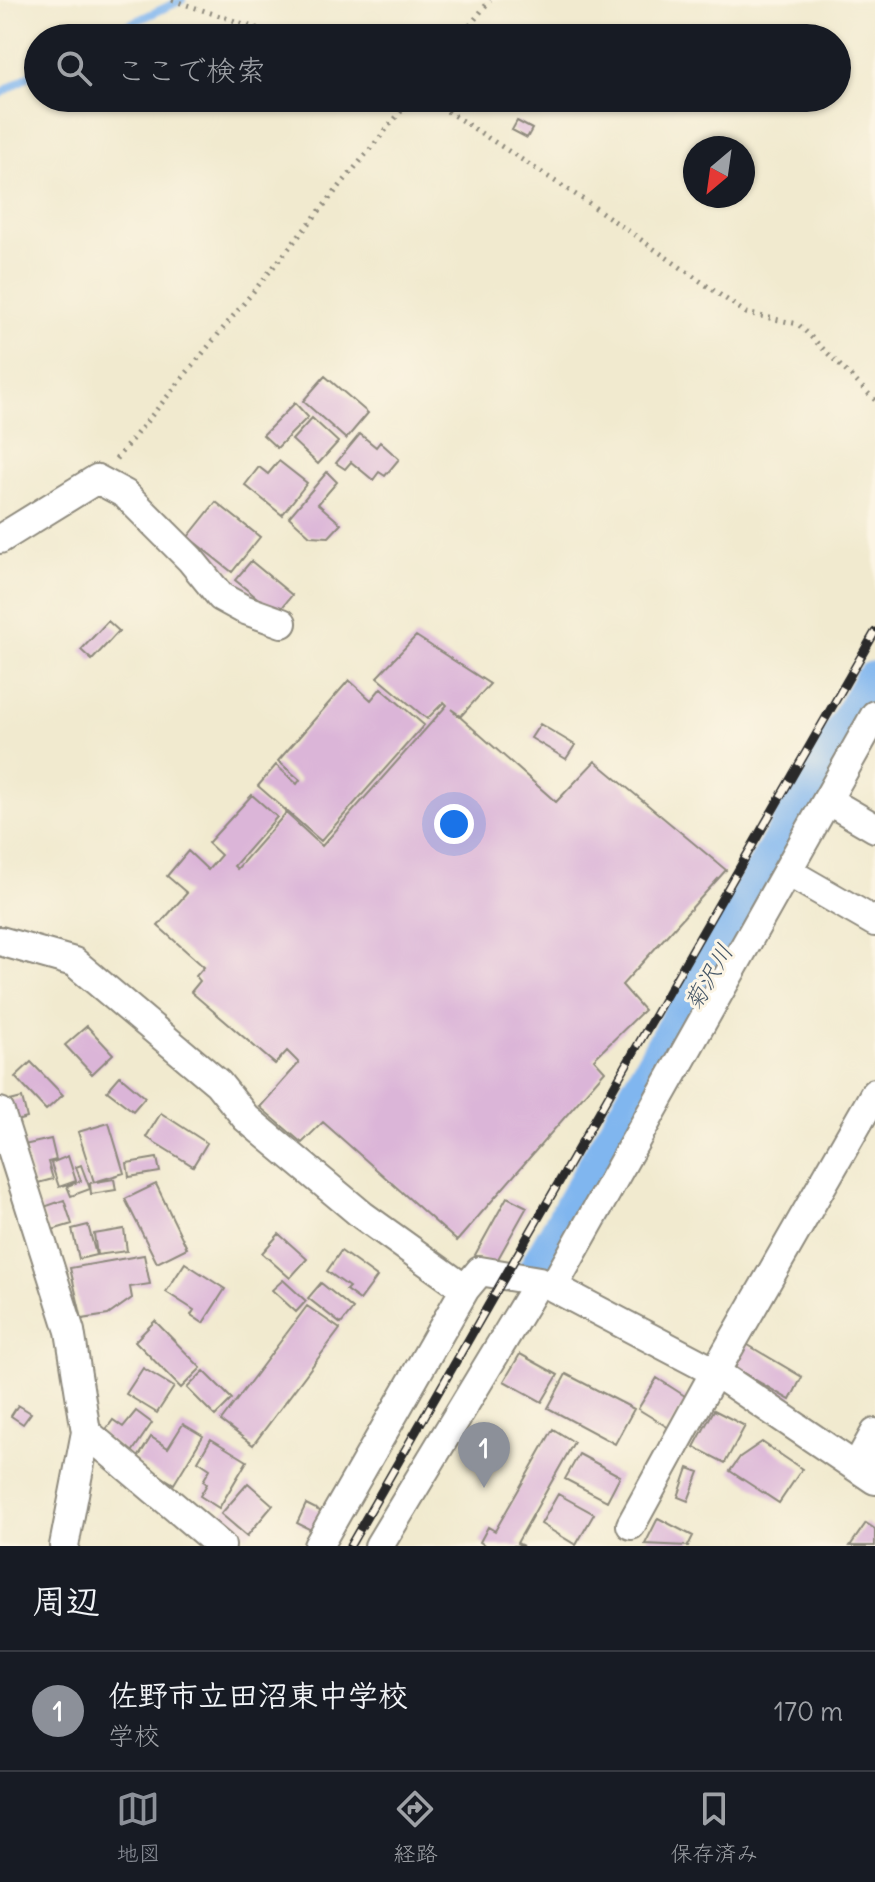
<!DOCTYPE html>
<html lang="ja">
<head>
<meta charset="utf-8">
<style>
  body { margin:0; font-family:Delius,"Klee One",sans-serif; background:#242831; color:#f1f3f6 }
  .compass { position:absolute; left:683px; top:136px; width:72px; height:72px; border-radius:50%; background:#171b24; box-shadow:0 2px 6px #0004; rotate:209deg }
  .you { position:absolute; left:454px; top:824px; width:28px; height:28px; margin:-20px; border:6px solid #fff; border-radius:50%; background:#1a73e8; box-shadow:0 0 0 12px #1a73e833 }
  .badge { display:grid; place-items:center; width:52px; height:52px; border-radius:50%; background:#8c9099; color:#fff; font-size:26px; font-weight:700 }
  .pin { position:absolute; translate:-50% -66px; filter:drop-shadow(0 2px 4px #0008) }
  .pin::after { content:''; position:absolute; top:42px; width:28px; height:24px; background:inherit; clip-path:polygon(0 0,100% 0,50% 100%) }
  .list { margin:0; padding:0; list-style:none }
  h2 { display:flex; justify-content:space-between; align-items:center; height:104px; margin:0; padding:0 32px; font-size:34px }
  h2 small { font-size:26px; font-weight:400; color:#9ea1a6 }
  .list li { display:grid; grid-template-columns:52px 1fr auto; gap:24px; align-items:center; box-sizing:border-box; height:120px; padding:0 32px; border-top:2px solid #363941 }
  .list b { display:block; font-size:30px; white-space:nowrap }
  .list p { margin:0; font-size:26px; white-space:nowrap; color:#9ea1a6 }
  .list em { font-size:26px; font-style:normal; color:#9ea1a6 }
  .icon { flex:none; width:44px; height:44px; fill:none; stroke:currentColor; stroke-width:2; stroke-linecap:round; stroke-linejoin:round }
  .map { position:relative; flex:none; width:875px; height:1546px; overflow:hidden }
  .search { position:absolute; background:#171b24; box-shadow:0 2px 6px #0004; left:24px; right:24px; top:24px; height:88px; display:flex; align-items:center; gap:20px; box-sizing:border-box; padding:0 28px; border-radius:44px; color:#9ea1a6; font-size:30px }
  .sheet { height:224px; background:#171b24 }
  nav { display:flex; justify-content:space-around; align-items:center; box-sizing:border-box; height:112px; border-top:2px solid #363941; background:#171b24; font-size:22px; color:#9ea1a6 }
  nav a { display:grid; justify-items:center; gap:4px }
  nav .on { color:#8c9099 }
  .map>svg:first-child { display:block }
  .lines { fill:none; stroke-linecap:round; stroke-linejoin:round }
  .stream { stroke:#80b6ef; stroke-width:8 }
  .river { stroke:#80b6ef; stroke-width:46 }
  .building { fill:#dbb5d8 }
  .minor-casing { stroke:#8e8a7d; stroke-width:32 }
  .path { stroke:#8e8a7d; stroke-width:5; stroke-dasharray:2 6; stroke-linecap:butt }
  .minor { stroke:#fff; stroke-width:28 }
  .rail-casing { stroke:#2b2b2b; stroke-width:9 }
  .rail { stroke:#fcf5e5; stroke-width:6; stroke-dasharray:18; stroke-linecap:butt }
  .labels { text-anchor:middle; dominant-baseline:central; stroke-width:6; stroke-linejoin:round; paint-order:stroke }
  .water-label { font-size:24px; font-style:italic; fill:#456; stroke:#fcf5e5 }
</style>
</head>
<body>
<div class="map">
<svg width="875" height="1546" viewBox="0 0 875 1546">
  <rect width="100%" height="100%" fill="#fcf5e5"/>
  <filter id="ink" filterUnits="userSpaceOnUse"><feTurbulence type="fractalNoise" baseFrequency=".0125" numOctaves="2"/><feDisplacementMap in="SourceGraphic" scale="16" xChannelSelector="R" yChannelSelector="G"/><feConvolveMatrix kernelMatrix="1 2 1 2 8 2 1 2 1" color-interpolation-filters="sRGB"/></filter>
  <filter id="wash" filterUnits="userSpaceOnUse"><feTurbulence type="fractalNoise" baseFrequency=".006" numOctaves="4" result="noise"/><feDisplacementMap in="SourceGraphic" scale="32" xChannelSelector="R" yChannelSelector="G"/><feGaussianBlur stdDeviation="1.8" result="paint"/><feColorMatrix in="noise" values="0 0 0 0 0 0 0 0 0 0 0 0 0 0 0 0 0 1.4 0 .05"/><feComposite in="paint" operator="in"/></filter>
  <g filter="url(#wash)">
    <rect width="100%" height="100%" fill="#f1eacf"/>
    <g class="lines">
      <path class="stream" d="M99,38l83,-38
        M0,94l38,-24"/>
      <path class="river" d="M541,1271l334,-587"/>
    </g>
    <g id="blocks">
      <path class="building" d="M517,121l15,8 -5,9 -15,-8z
        M325,376l43,37 -22,26 -43,-38z
        M295,403l13,14 -31,31 -14,-13z
        M312,418l26,24 -20,22 -26,-24z
        M360,434l16,13 4,-5 19,17 -14,17 -6,-4 -6,8 -22,-18 -6,7 -9,-6z
        M279,461l28,22 -25,32 -37,-30 14,-18 9,7z
        M327,472l10,10 -19,22 23,20 -12,13 -19,-1 -21,-19z
        M216,502l44,35 -28,35 -44,-35z
        M251,561l41,34 -15,19 -42,-34z
        M108,621l11,10 -27,29 -11,-10z
        M416,636l74,48 -29,32 -10,-7 105,93 39,-41 131,109 -104,115 22,25 -50,49 11,12 -148,170 -134,-119 -21,21 -42,-36 39,-44 -12,-12 -12,13 -84,-72 9,-11 -4,-5 8,-9 -46,-41 29,-33 -20,-17 21,-25 20,19 13,-15 -13,-12 44,-48 25,22 -43,49 3,3 49,-56 36,33 125,-141 -3,-3 -17,17 -50,-42z
        M349,680l22,20 10,-12 43,37 -103,116 -63,-55 18,-21 21,19 3,-4 -22,-19z
        M540,724l35,21 -9,14 -35,-21z
        M87,1026l26,28 -21,20 -27,-29z
        M31,1062l32,33 -17,15 -31,-33z
        M120,1076l25,21 -12,14 -26,-20z
        M22,1098l5,20 -11,3 -6,-20z
        M161,1113l46,30 -14,23 -47,-29z
        M109,1123l15,50 -30,9 -16,-50z
        M51,1139l5,21 -8,2 5,17 -19,5 -10,-39z
        M68,1156l8,25 -17,6 -8,-24z
        M157,1158l3,14 -31,5 -2,-14z
        M81,1165l9,24 -19,7 -4,-10 14,-5 -5,-14z
        M114,1179l2,11 -25,4 -1,-11z
        M156,1184l31,64 -30,15 -32,-64z
        M507,1197l20,10 -33,59 -19,-11z
        M64,1200l8,24 -23,7 -8,-23z
        M88,1225l8,30 -17,4 -7,-30z
        M124,1229l3,22 -30,4 -3,-21z
        M279,1234l28,25 -17,19 -28,-25z
        M341,1251l36,26 -17,23 -14,-10 3,-3 -22,-16z
        M144,1255l6,29 -20,3 2,11 -24,17 -26,4 -12,-51z
        M185,1263l40,26 -22,34 -12,-8 3,-5 -28,-18z
        M283,1280l23,21 -10,11 -24,-22z
        M321,1283l32,26 -12,15 -33,-26z
        M307,1306l33,23 -87,116 -32,-24z
        M155,1321l46,47 -20,20 -46,-47z
        M743,1342l59,35 -12,23 -55,-32 4,-8 -5,-3z
        M520,1354l38,21 -16,27 -38,-21z
        M143,1368l31,19 -17,26 -31,-19z
        M204,1371l28,28 -17,17 -28,-28z
        M566,1374l68,35 -19,35 -67,-36z
        M657,1378l31,20 -19,30 -31,-19z
        M18,1405l13,8 -8,11 -12,-8z
        M714,1410l31,16 -20,37 -31,-16z
        M136,1411l16,12 -22,32 -28,-20 11,-15 10,7z
        M183,1424l20,12 -29,48 -38,-23 15,-24 17,11z
        M553,1429l21,13 -57,101 6,3h-37l-6,-4 8,-15 7,4z
        M211,1439l36,22 -28,47 -19,-12 7,-12 -4,-3 7,-12 -12,-8z
        M762,1442l40,27 -23,34 -49,-32 10,-14z
        M579,1454l41,22 -13,25 -42,-22z
        M688,1468l11,4 -11,29 -10,-4z
        M248,1483l25,22 -26,31 -26,-22z
        M558,1494l36,20 -18,31 -35,-21z
        M306,1504l18,9 -9,19 -18,-9z
        M658,1518l35,18 -5,10 -43,-2z
        M866,1523l9,6v17h-25z"/>
    </g>
  </g>
  <g filter="url(#ink)">
    <use href="#blocks" fill-opacity="0" stroke="#8e8a7d" stroke-width="2"/>
    <g class="lines">
      <defs>
        <path id="minor" d="M0,539l97,-60 28,15 65,65 31,38 22,12 39,14
          M827,800l48,28
          M788,872l87,50
          M0,941l74,21 144,121 28,35 116,97 103,74 15,-18 59,10 14,6 162,85 160,108
          M0,1112l70,219 16,101 -22,114
          M553,1287l322,-572
          M86,1432l135,114
          M857,1465l18,-32
          M631,1525l84,-153 160,-279
          M318,1546l147,-257
          M379,1546l160,-265"/>
      </defs>
      <use href="#minor" class="minor-casing"/>
      <path class="path" d="M172,0l114,38
        M460,38l30,-38
        M427,98l160,104 159,111 52,11 77,76
        M116,459l296,-361"/>
      <use href="#minor" class="minor"/>
      <defs>
        <path id="rail" d="M350,1546l525,-914"/>
      </defs>
      <use href="#rail" class="rail-casing"/>
      <use href="#rail" class="rail"/>
    </g>
  </g>
  <g class="labels">
    <g class="water-label">
      <text transform="translate(708 977) rotate(-60)">菊沢川</text>
    </g>
  </g>
</svg>
<svg class="compass" viewBox="-18 -18 36 36"><path d="M0-13l5 13h-10z" fill="#e53935"/><path d="M0 13l5-13h-10z" fill="#9ea1a6"/></svg>
<div class="you"></div>
<div class="pin badge" style="left:484px;top:1488px">1</div>
<div class="search"><svg class="icon" aria-label="search" viewBox="0 0 24 24"><circle cx="10" cy="10" r="6"/><path d="M15 15l6 6"/></svg>ここで検索</div>
</div>
<section class="sheet">
<h2>周辺<small></small></h2>
<ul class="list">
<li><span class="badge">1</span><div><b>佐野市立田沼東中学校</b><p>学校</p></div><em>170 m</em></li>
</ul>
</section>
<nav>
<a class="on"><svg class="icon" aria-label="map" viewBox="0 0 24 24"><path d="M3 6l6-2 6 2 6-2v14l-6 2-6-2-6 2zM9 4v14M15 6v14"/></svg>地図</a>
<a><svg class="icon" aria-label="directions" viewBox="0 0 24 24"><path d="M12 3l9 9-9 9-9-9zM9 14v-3h6M13 9l2 2-2 2"/></svg>経路</a>
<a><svg class="icon" aria-label="saved" viewBox="0 0 24 24"><path d="M7 4h10v16l-5-4-5 4z"/></svg>保存済み</a>
</nav>
</body>
</html>
